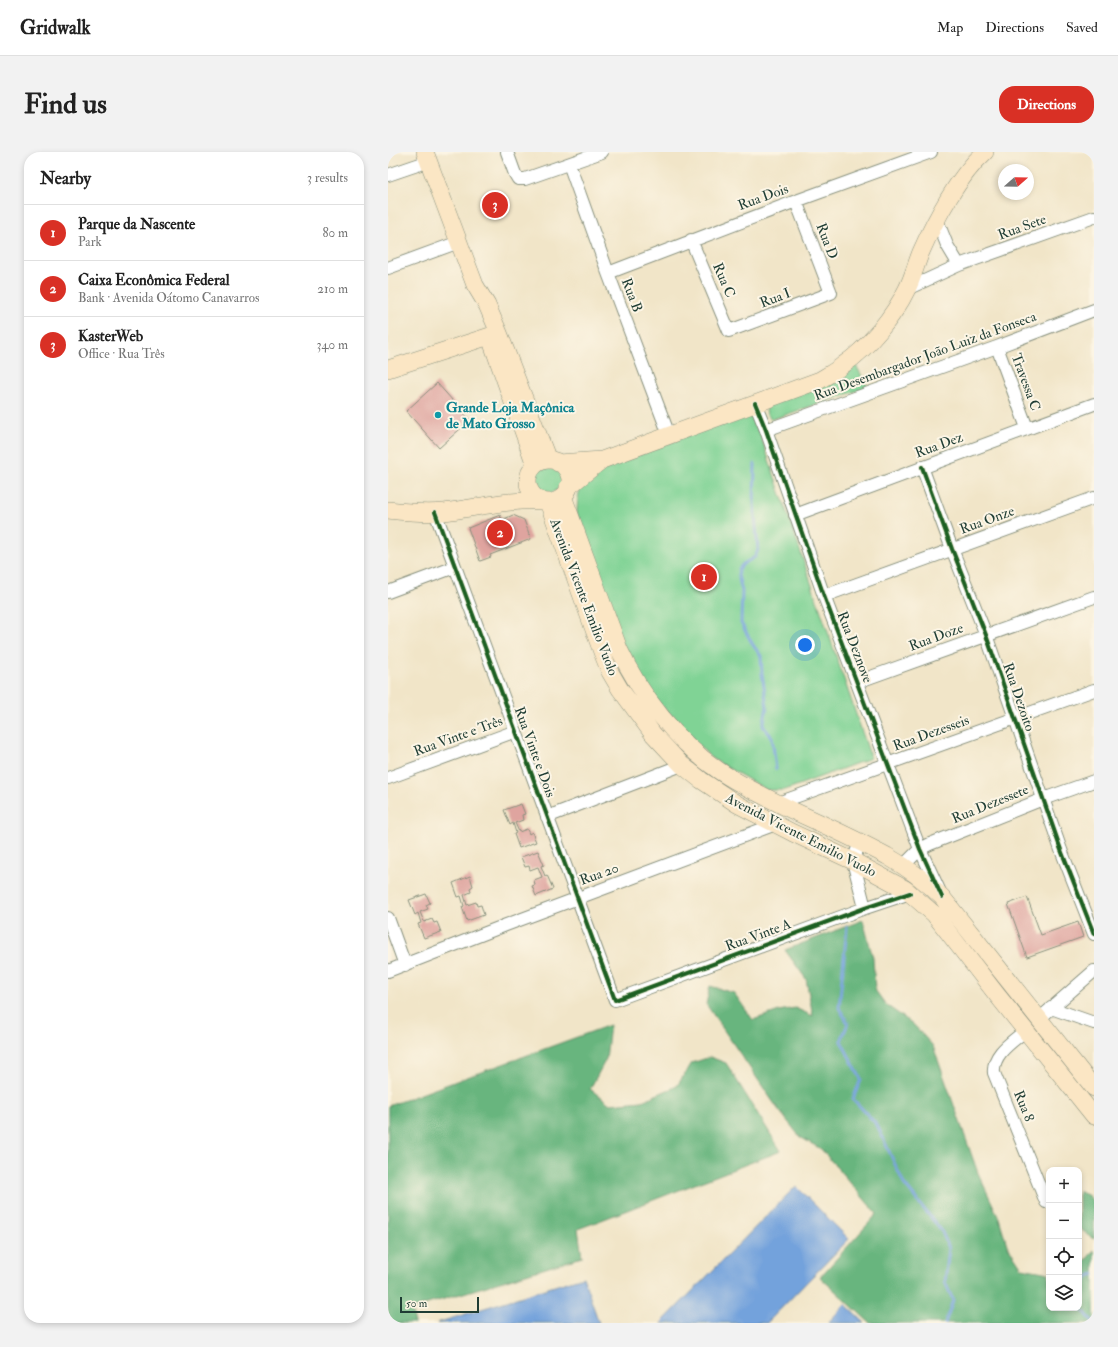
<!DOCTYPE html>
<html lang="en">
<head>
<meta charset="utf-8">
<style>
  body { margin:0; font-family:"IM FELL Double Pica",serif; background:#f2f2f2; color:#222 }
  .controls { position:absolute; right:12px; bottom:12px; display:grid; overflow:hidden; border-radius:8px; box-shadow:0 2px 6px #0003 }
  .controls button { width:36px; height:36px; display:grid; place-items:center; padding:0; border:0; border-bottom:1px solid #e0e0e0; background:#fff; color:#222; font:20px sans-serif }
  .compass { position:absolute; left:610px; top:12px; width:36px; height:36px; border-radius:50%; background:#fff; box-shadow:0 2px 6px #0003; rotate:70deg }
  .scale { position:absolute; left:12px; bottom:10px; width:79px; box-sizing:border-box; padding-left:4px; border:2px solid #1f3d34; border-top:0; font-size:11px; line-height:14px; white-space:nowrap; color:#1f3d34; -webkit-text-stroke:3px #fcf5e5; paint-order:stroke }
  .you { position:absolute; left:417px; top:493px; width:14px; height:14px; margin:-10px; border:3px solid #fff; border-radius:50%; background:#1a73e8; box-shadow:0 0 0 6px #1a73e833 }
  .badge { display:grid; place-items:center; width:26px; height:26px; border-radius:50%; background:#d93025; color:#fff; font-size:13px; font-weight:700 }
  .pin { position:absolute; translate:-50% -50%; border:2px solid #fff; box-shadow:0 1px 4px #0006 }
  .list { margin:0; padding:0; list-style:none }
  h2 { display:flex; justify-content:space-between; align-items:center; height:52px; margin:0; padding:0 16px; font-size:17px }
  h2 small { font-size:13px; font-weight:400; color:#767676 }
  .list li { display:grid; grid-template-columns:26px 1fr auto; gap:12px; align-items:center; box-sizing:border-box; height:56px; padding:0 16px; border-top:1px solid #e0e0e0 }
  .list b { display:block; font-size:15px; white-space:nowrap }
  .list p { margin:0; font-size:13px; white-space:nowrap; color:#767676 }
  .list em { font-size:13px; font-style:normal; color:#767676 }
  .icon { flex:none; width:22px; height:22px; fill:none; stroke:currentColor; stroke-width:2; stroke-linecap:round; stroke-linejoin:round }
  .map { position:relative; flex:none; width:706px; height:1171px; overflow:hidden; border-radius:16px }
  header { display:flex; align-items:center; gap:24px; box-sizing:border-box; height:56px; padding:0 20px; background:#fff; border-bottom:1px solid #e0e0e0 }
  header strong { font-size:19px }
  nav { display:flex; gap:22px; margin-inline-start:auto; font-size:14px }
  .intro { display:flex; align-items:center; justify-content:space-between; box-sizing:border-box; height:96px; padding:0 24px }
  h1 { margin:0; font-size:28px }
  .button { padding:10px 18px; border-radius:16px; background:#d93025; color:#fff; font-size:14px; font-weight:700 }
  main { display:flex; gap:24px; padding:0 24px }
  aside { flex:1; background:#fff; border-radius:16px; box-shadow:0 2px 6px #0003 }
  .map>svg:first-child { display:block }
  .green { fill:#80d395; stroke:#508864 }
  .forest { fill:#68b57e; stroke:#447959 }
  .water { fill:#73a2dc; stroke:#497088 }
  .lines { fill:none; stroke-linecap:round; stroke-linejoin:round }
  .stream { stroke:#73a2dc; stroke-width:3 }
  .building { fill:#dfa49f }
  .minor-casing { stroke:#88917e; stroke-width:14 }
  .secondary-casing { stroke:#88917e; stroke-width:18 }
  .minor { stroke:#fff; stroke-width:12 }
  .secondary { stroke:#fbe6c4; stroke-width:17 }
  .cycleway-casing { stroke:#fcf5e5; stroke-width:6 }
  .cycleway { stroke:#1b5e20; stroke-width:4 }
  .culture-dot { fill:#0f9aa8; stroke:#fcf5e5; stroke-width:1.5 }
  .labels { text-anchor:middle; dominant-baseline:central; stroke-width:4; stroke-linejoin:round; paint-order:stroke }
  .street-label { font-size:14px; fill:#1f3d34; stroke:#fcf5e5 }
  .culture-label { font-size:14px; font-weight:bold; fill:#0d838f; stroke:#fcf5e5; text-anchor:start }
</style>
</head>
<body>
<header>
<strong>Gridwalk</strong>
<nav><a>Map</a><a>Directions</a><a>Saved</a></nav>
</header>
<div class="intro"><h1>Find us</h1><a class="button">Directions</a></div>
<main>
<aside>
<h2>Nearby<small>3 results</small></h2>
<ul class="list">
<li><span class="badge">1</span><div><b>Parque da Nascente</b><p>Park</p></div><em>80 m</em></li>
<li><span class="badge">2</span><div><b>Caixa Econômica Federal</b><p>Bank · Avenida Oátomo Canavarros</p></div><em>210 m</em></li>
<li><span class="badge">3</span><div><b>KasterWeb</b><p>Office · Rua Três</p></div><em>340 m</em></li>
</ul>
</aside>
<div class="map">
<svg width="706" height="1171" viewBox="0 0 706 1171">
  <rect width="100%" height="100%" fill="#fcf5e5"/>
  <filter id="ink" filterUnits="userSpaceOnUse"><feTurbulence type="fractalNoise" baseFrequency=".025" numOctaves="2"/><feDisplacementMap in="SourceGraphic" scale="8" xChannelSelector="R" yChannelSelector="G"/><feConvolveMatrix kernelMatrix="1 2 1 2 8 2 1 2 1" color-interpolation-filters="sRGB"/></filter>
  <filter id="wash" filterUnits="userSpaceOnUse"><feTurbulence type="fractalNoise" baseFrequency=".012" numOctaves="4" result="noise"/><feDisplacementMap in="SourceGraphic" scale="16" xChannelSelector="R" yChannelSelector="G"/><feGaussianBlur stdDeviation="0.9" result="paint"/><feColorMatrix in="noise" values="0 0 0 0 0 0 0 0 0 0 0 0 0 0 0 0 0 1.4 0 .05"/><feComposite in="paint" operator="in"/></filter>
  <g filter="url(#wash)">
    <rect width="100%" height="100%" fill="#f1e5c8"/>
    <path class="green" d="M466,210l14,25 -95,32c-8,-4 -7,-6 -6,-14z
      M361,259l6,8 116,339 -86,32h-18l-56,-32 -67,-71 -24,-47 -43,-127c1,-23 1,-25 20,-41z
      M152,311l22,6c9,26 -27,34 -30,10 -1,-3 0,-6 1,-9 2,-3 5,-5 7,-7z"/>
    <path class="forest" d="M475,768l10,38 2,32 11,15 27,19 20,22 45,127 21,45 8,27 15,23 27,5v35h30v-45l7,-3 8,-10v73h-224l-50,-46 57,-63 -56,-65 -21,-12 -22,-28 -72,-105 4,-18 24,7 19,27 26,-9 16,-3 18,8 -7,-37 -21,-29z
      M222,873l-4,34 -16,30 20,15 32,-3 35,-15 15,-23 18,-6 16,6 55,88 -203,78 4,28 -171,52 4,14h-27v-217z
      M691,1039l10,5 5,7v36l-15,-11z"/>
    <path class="water" d="M408,1034l53,53 -82,84h-106z
      M195,1125l16,46h-162z
      M457,1152l20,19h-37z"/>
    <g class="lines">
      <path class="stream" d="M367,312l-1,40 4,46 -3,7 -12,7 -4,5 -1,6 4,16 -1,32 12,22 8,11 1,17 5,34 -4,19 9,11 4,32
        M459,775l-8,81 9,15 -7,18 20,38 -8,20 24,26 27,59 37,46 8,18 -4,34 8,18 -8,23
        M691,1137l10,-13 5,-2
        M691,1154l15,17"/>
    </g>
    <g id="blocks">
      <path class="building" d="M49,231l33,37 -31,28 -33,-37z
        M112,363l2,5 11,-5 11,5 7,19 -41,16 1,2 -11,4 -12,-33z
        M133,652l4,10 -3,1 1,5 -8,3 4,9 8,-3 2,5 3,-2 4,10 -17,6 -5,-14 2,-1 -3,-10 -3,2 -6,-15z
        M150,699l6,14 -3,1 4,10 2,-1 6,14 -17,7 -4,-10 3,-1 -1,-5 8,-3 -4,-10 -8,3 -1,-4 -4,1 -4,-10z
        M82,724l3,10 -3,2 1,4 -7,3 3,10 9,-3 1,4 4,-1 3,10 -17,6 -5,-14 2,-1 -3,-10 -3,1 -5,-14z
        M38,742l4,9 -4,2 2,4 -8,3 4,10 8,-3 2,4 3,-1 4,10 -17,6 -6,-14 3,-1 -3,-10 -3,2 -6,-15z
        M639,745l14,38 37,-13 5,15 -56,20 -19,-53z"/>
    </g>
  </g>
  <g filter="url(#ink)">
    <use href="#blocks" fill-opacity="0" stroke="#88917e" stroke-width="1"/>
    <g class="lines">
      <defs>
        <path id="minor" d="M119,0l8,22 3,5h7l77,-27
          M181,12l39,109 61,162
          M0,23l41,-14
          M549,68l10,25 12,20
          M303,88l38,91 102,-38 -35,-92
          M0,116l71,-26
          M220,121l188,-72 135,-49
          M519,137l52,-24 135,-48
          M609,195l30,81
          M367,251l11,27 58,166 96,253 20,43
          M378,278l231,-83 97,-37
          M534,315l30,82 34,86 75,215 33,84
          M47,360l180,488 250,-92 45,-15
          M407,363l299,-111
          M0,440l67,-25
          M436,444l270,-98
          M469,530l237,-85
          M0,626l128,-47
          M390,651l316,-113
          M159,665l135,-52
          M472,690l-7,19 12,47
          M516,713l16,-16 10,-5 113,-45 51,-18
          M0,766l17,47
          M0,819l118,-46 270,-101
          M663,856l43,15
          M651,867l55,-48
          M637,879c-13,11 -33,23 -31,42l52,129"/>
        <path id="secondary" d="M37,0l50,133 12,20 12,28 49,127
          M105,194l42,119
          M0,217l111,-36
          M140 329a21 21 0 1 1 42 0a21 21 0 1 1-42 0Z
          M170,311l44,-3 218,-80c8,-5 16,-9 23,-15 25,-17 51,-49 64,-76 6,-12 9,-25 14,-37 14,-32 38,-77 64,-100
          M180,335l34,-27
          M175,344l56,153c21,46 58,93 99,121 25,17 52,29 78,42 31,14 61,28 91,44 21,12 38,24 55,41l152,191
          M160,350l54,150 8,20 10,17 33,45 29,31 19,15 36,24 56,29 60,28 52,28 29,25 63,81 97,121
          M0,358c18,2 37,4 56,2 32,-4 65,-13 98,-11"/>
      </defs>
      <use href="#minor" class="minor-casing"/>
      <use href="#secondary" class="secondary-casing"/>
      <use href="#minor" class="minor"/>
      <use href="#secondary" class="secondary"/>
      <defs>
        <path id="cycleway" d="M367,251l11,27 58,166 96,253 22,48
          M534,315l30,82 34,86 75,215 33,84
          M47,360l180,488 250,-92 45,-15"/>
      </defs>
      <use href="#cycleway" class="cycleway-casing"/>
      <use href="#cycleway" class="cycleway"/>
    </g>
  </g>
  <circle class="culture-dot" cx="50" cy="263" r="4"/>
  <g class="labels">
    <g class="street-label">
      <text transform="translate(375 45) rotate(-20)">Rua Dois</text>
      <text transform="translate(634 75) rotate(-20)">Rua Sete</text>
      <text transform="translate(439 89) rotate(69)">Rua D</text>
      <text transform="translate(336 128) rotate(67)">Rua C</text>
      <text transform="translate(244 143) rotate(69)">Rua B</text>
      <text transform="translate(387 146) rotate(-21)">Rua I</text>
      <text transform="translate(537 204) rotate(-20)">Rua Desembargador João Luiz da Fonseca</text>
      <text transform="translate(638 230) rotate(70)">Travessa C</text>
      <text transform="translate(551 293) rotate(-20)">Rua Dez</text>
      <text transform="translate(599 368) rotate(-20)">Rua Onze</text>
      <text transform="translate(196 445) rotate(69)">Avenida Vicente Emilio Vuolo</text>
      <text transform="translate(548 485) rotate(-20)">Rua Doze</text>
      <text transform="translate(467 495) rotate(69)">Rua Deznove</text>
      <text transform="translate(631 545) rotate(71)">Rua Dezoito</text>
      <text transform="translate(543 581) rotate(-20)">Rua Dezesseis</text>
      <text transform="translate(70 584) rotate(-20)">Rua Vinte e Três</text>
      <text transform="translate(147 600) rotate(70)">Rua Vinte e Dois</text>
      <text transform="translate(602 652) rotate(-22)">Rua Dezessete</text>
      <text transform="translate(413 683) rotate(27)">Avenida Vicente Emilio Vuolo</text>
      <text transform="translate(211 722) rotate(-20)">Rua 20</text>
      <text transform="translate(370 783) rotate(-20)">Rua Vinte A</text>
      <text transform="translate(636 954) rotate(68)">Rua 8</text>
    </g>
    <g class="culture-label">
      <text x="58" y="255">Grande Loja Maçônica<tspan x="58" dy="16">de Mato Grosso</tspan></text>
    </g>
  </g>
</svg>
<div class="controls">
<button>+</button>
<button>−</button>
<button><svg class="icon" aria-label="locate" viewBox="0 0 24 24"><circle cx="12" cy="12" r="6"/><path d="M12 2v4M12 18v4M2 12h4M18 12h4"/></svg></button>
<button><svg class="icon" aria-label="layers" viewBox="0 0 24 24"><path d="M12 4l9 5-9 5-9-5zM3 14l9 5 9-5"/></svg></button>
</div>
<svg class="compass" viewBox="-18 -18 36 36"><path d="M0-13l5 13h-10z" fill="#e53935"/><path d="M0 13l5-13h-10z" fill="#767676"/></svg>
<div class="scale">50 m</div>
<div class="you"></div>
<div class="pin badge" style="left:316px;top:425px">1</div>
<div class="pin badge" style="left:112px;top:381px">2</div>
<div class="pin badge" style="left:107px;top:53px">3</div>
</div>
</main>
</body>
</html>
